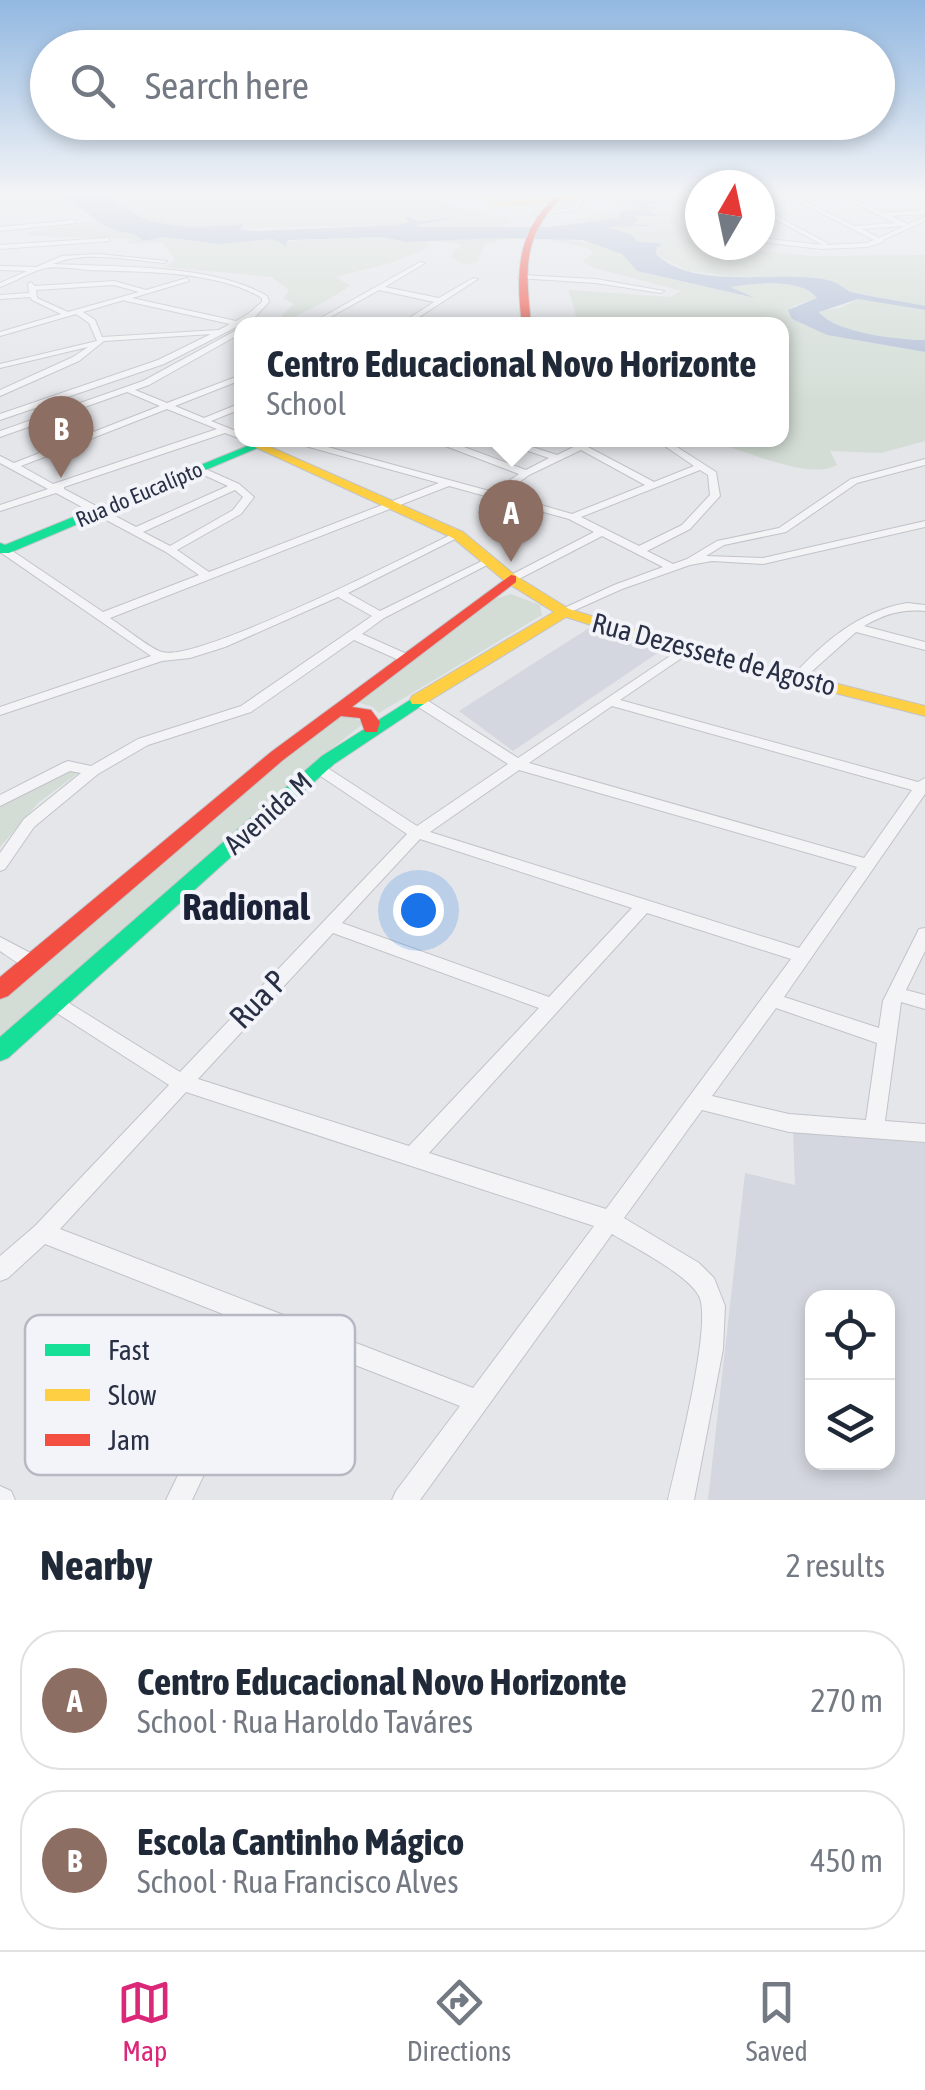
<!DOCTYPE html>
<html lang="en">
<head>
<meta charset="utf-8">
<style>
  body { margin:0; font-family:"Asap Condensed",sans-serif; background:#f6f6f7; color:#1f2937 }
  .controls { position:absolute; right:30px; bottom:30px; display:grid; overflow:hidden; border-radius:20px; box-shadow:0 5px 15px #0003 }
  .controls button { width:90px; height:90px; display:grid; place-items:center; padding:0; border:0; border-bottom:2px solid #e0e1e3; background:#fff; color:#1f2937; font:50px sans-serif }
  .compass { position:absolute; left:685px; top:170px; width:90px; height:90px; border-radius:50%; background:#fff; box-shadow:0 5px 15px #0003; rotate:9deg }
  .you { position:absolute; left:418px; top:910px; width:35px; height:35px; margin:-25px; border:8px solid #fff; border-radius:50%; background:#1a73e8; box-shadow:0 0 0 15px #1a73e833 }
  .badge { display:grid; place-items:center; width:65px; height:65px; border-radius:50%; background:#db2777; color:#fff; font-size:32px; font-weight:700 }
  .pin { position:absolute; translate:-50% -82px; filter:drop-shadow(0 2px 5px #0008) }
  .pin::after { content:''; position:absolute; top:52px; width:35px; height:30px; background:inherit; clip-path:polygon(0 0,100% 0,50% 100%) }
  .popup { position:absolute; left:234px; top:317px; width:555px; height:130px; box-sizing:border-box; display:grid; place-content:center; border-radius:20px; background:#fff; filter:drop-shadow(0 2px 8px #0005); font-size:32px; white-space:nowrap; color:#747a83 }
  .popup b { font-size:38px; color:#1f2937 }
  .popup::after { content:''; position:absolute; left:50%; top:100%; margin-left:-20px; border:20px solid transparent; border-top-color:#fff }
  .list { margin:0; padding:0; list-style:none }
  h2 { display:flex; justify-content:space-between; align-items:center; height:130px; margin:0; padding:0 40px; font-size:42px }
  h2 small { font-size:32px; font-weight:400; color:#747a83 }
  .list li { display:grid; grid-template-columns:65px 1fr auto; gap:30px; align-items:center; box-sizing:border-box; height:140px; margin:0 20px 20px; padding:0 20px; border:2px solid #e0e1e3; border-radius:40px }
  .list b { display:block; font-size:38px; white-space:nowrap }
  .list p { margin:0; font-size:32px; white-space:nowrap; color:#747a83 }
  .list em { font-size:32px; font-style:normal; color:#747a83 }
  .icon { flex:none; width:55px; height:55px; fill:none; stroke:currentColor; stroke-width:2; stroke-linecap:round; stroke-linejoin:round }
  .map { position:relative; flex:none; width:925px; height:1500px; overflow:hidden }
  .search { position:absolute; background:#fff; box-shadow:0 5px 15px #0003; left:30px; right:30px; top:30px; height:110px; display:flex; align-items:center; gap:25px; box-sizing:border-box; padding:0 35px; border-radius:55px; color:#747a83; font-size:38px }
  .sheet { height:450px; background:#fff }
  nav { display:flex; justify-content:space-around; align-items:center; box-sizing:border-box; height:140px; border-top:2px solid #e0e1e3; background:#fff; font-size:28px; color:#747a83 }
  nav a { display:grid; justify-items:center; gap:5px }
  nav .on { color:#db2777 }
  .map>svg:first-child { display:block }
  .built { fill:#d4d7df; fill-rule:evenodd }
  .green { fill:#d3ddd5 }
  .water { fill:#b1bed6 }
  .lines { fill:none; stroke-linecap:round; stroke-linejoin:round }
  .street-casing { stroke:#c1c3c8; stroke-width:2 }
  .fast-casing { stroke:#c1c3c8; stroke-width:2 }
  .slow-casing { stroke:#c1c3c8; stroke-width:2 }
  .jam-casing { stroke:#c1c3c8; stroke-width:2 }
  .street { fill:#f4f4f6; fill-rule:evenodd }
  .fast { fill:#16e098; fill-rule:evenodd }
  .slow { fill:#ffcf43; fill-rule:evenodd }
  .jam { fill:#f24e42; fill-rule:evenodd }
  .labels { text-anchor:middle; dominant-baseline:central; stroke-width:8; stroke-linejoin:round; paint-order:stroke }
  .far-street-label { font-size:22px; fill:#293045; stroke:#f2f4f9 }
  .street-label { font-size:28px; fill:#293045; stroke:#f2f4f9 }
  .near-street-label { font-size:32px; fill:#293045; stroke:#f2f4f9 }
  .district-label { font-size:38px; font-weight:bold; fill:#1b2136; stroke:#f2f4f9 }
  .key { fill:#f2f4f9; stroke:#b6b9c3; stroke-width:2.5 }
  .key-label { font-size:28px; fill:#293045 }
</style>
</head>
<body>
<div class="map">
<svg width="925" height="1500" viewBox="0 0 925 1500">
  <rect width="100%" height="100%" fill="#e4e6ea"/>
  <path class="built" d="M589,628l73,22 -149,101 -54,-40z
    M793,1131l132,12v357h-217l37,-327 50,12zM812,1298h76v164h-76z"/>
  <path class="green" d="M0,194c27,0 66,-9 83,16l-83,-1z
    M114,194h270l36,3 95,24 -17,6h-80l-3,-1 16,-6 -25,-4 3,5 -11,4 -159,3 2,-3c-47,4 -95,5 -131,-29z
    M611,194h55l8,6 5,24 21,13v8l114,11 111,-1v51l-73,-14 -29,-13 -95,-3 -40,-5 -32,-17 3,-11 -22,-1 -35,-15h34l4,-3h-6l5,-4 -3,-5 22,1 -10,-5v-5l19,-5 -34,-2 8,7 -3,5 -9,-1 -17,10 -59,4 60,-13 3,-6z
    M94,220c15,7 39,10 50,21l20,-4 46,6 63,-4 16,5 -2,-3 96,-4 22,5 110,-5 -30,7 -8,18 -12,3 -14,-9 10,-12 -30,-3 -4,2 3,4 -36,15 -58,15 14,8c-10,10 -49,29 -63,35l-5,-5 12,-11 -11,-6 6,-8 -18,-13 -106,-10 10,-8 -12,-16 -36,1 5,-5 -104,-3 -1,-4z
    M539,237l60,7 23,10 15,17 112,26 -20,-10c25,-4 72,-9 88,11l-24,8 -1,13 35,16 98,17v89l-44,12 -51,-2 7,14c-26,15 -86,-12 -114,-20l-5,-5h63v-116h-203l-9,-34 101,7 12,-6 -88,-23 -12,-7 11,-7 -3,-5z
    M858,299l67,11v30c-30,0 -83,-6 -105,-26l3,-4 17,-2z
    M511,594l29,11 2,10 -163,98 -6,-6 -22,-7 141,-100z
    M339,716l13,1 12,6 -54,43 -310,275v-41l289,-246z
    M67,769l14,2 -43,32 -38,44v-41z"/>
  <path class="water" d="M57,194h57l-4,3c37,34 86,32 133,27l-3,5 14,2 144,-6 10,-3 -3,-6 14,5 35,-3 -38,7 2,2h132l68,-9 3,-7 17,-1 2,-4 -9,-1 4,-2 -4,-4 41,2 -23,4 -1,6 11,5h-24l4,3 -5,5 23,2 -51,1 25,7 7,8 21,1 3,3 -5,1 -1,7c37,36 119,17 167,25 12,2 18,7 26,12 6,3 63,12 76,15v4l-67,-11 -39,13c16,21 80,28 106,28v12l-98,-17 -35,-16 -4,-9 29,-12c-16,-20 -63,-15 -87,-11l25,11 -118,-27 -15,-17 -39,-14 -82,-2 -96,4 -22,-5 -95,3 -2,6 -13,-7 -54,5 -55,-7 -21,4c-9,-10 -18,-7 -30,-12 -23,-8 -33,-28 -56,-35z"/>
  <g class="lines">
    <defs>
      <path id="street" d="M784,194h5l66,32 40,-3 -60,-29h5l44,19 40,-3 -38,-16h6l33,13v7l-35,2 18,8 17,-7v4l-42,19v2l-16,5 -45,2 -62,-7v-4l63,7 -63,-34v-4l67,36v2l39,-2 8,-3zM902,226l1,1 -24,11 -17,-9z
        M571,197l13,3 -7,10 -39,5 -3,-2 38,-5 5,-7 -7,-2z
        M74,220l2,3 -76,8v-4z
        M108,238l2,3 -110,8v-4z
        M98,254l69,7 -3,2c-34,-3 -79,-13 -111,1 62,3 161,0 214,32l2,6 -15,16 -90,46 -164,56v-6l158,-54 53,-26 -107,7 -25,20 -79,35v-6l73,-33 15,-10 -88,21v-4l97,-23 -8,-18 -13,-9 -76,22v-4l61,-18 -29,-14 -2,-3 -30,2v-4l29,-2 -1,-9 3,-2 4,4 79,-5 32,9 41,-12 2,3 -57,17 104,23 12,-7 14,-12v-4c-46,-28 -121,-26 -174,-28 -14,-1 -32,-5 -46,-1 -14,4 -28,13 -42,18v-4l27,-12 -27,-1v-4l36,1 26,-11zM114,285l25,7 -71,20 -31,-14 -1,-8zM124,300l2,1 104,23 -11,6 -117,7 -7,-17 -12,-8z
        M420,262l5,1 -40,24 54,11 34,-20 5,1 -59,38 31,5v2l-36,-4 -7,4h-7l34,-22 -55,-12 -61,34h-8z
        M520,275l76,4 68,12 -3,2 -65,-10 -78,-5z
        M235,331l4,2 -1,2 -89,50 -14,5 32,13 74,-28v5l-66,26 29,12 37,-15v6l-30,12 30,12v6l-16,-6 -161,54v2l72,38 92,-41 -33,-15v-4h6l38,17 15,13 -13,17 -64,36 32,22 230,-89 -148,-41 -1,-2h12l191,52 26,-18 -84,-32 -1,-2h11l81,30 23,-12 -48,-16 -1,-2h11l46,15 27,-13v-2h8l2,3 -6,4 66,35 40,-16 -38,-26h10l50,32 4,24 -30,33 -43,22 26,13 14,-5 30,-18 62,-13 72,-49 74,-20v6l-68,18 -71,49 -62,13 -18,11 57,2 162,-37v6l-162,37 -51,-3 -22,4 -68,24 -58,26 -6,-3 2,-2 54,-25 49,-18 -61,-31 -87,45h-8v-4l87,-45 -25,-13 -120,-33 -339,132c11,7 42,32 52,34 34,11 250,-98 292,-119l4,-1 5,3 -115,58 32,18 106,-52 4,-1 5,3 -111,57 -22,16 47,21 2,3 -2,3h-8l-47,-21 -103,72 -103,33 -50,29 -64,53 -29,42 -5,2v-18l24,-34 57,-46 -11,-2 -70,35v-11l63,-32 5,-2 23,5 47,-27 103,-33 131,-90 -34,-19 -113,50 -35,11 -28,3 -162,54v-8l151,-51 -151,-104v-4h8l95,64 96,-37 -33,-23 -110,-59 -56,18v-6l48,-16 -48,-26v-7l14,7 146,-57 -33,-14 -127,45v-6l143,-50zM167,409l50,20 -164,55 -32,-18zM581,450l64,35 -73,29 -69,-20 26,-19zM700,470l8,5 2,20 -28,30 -43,21 -58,-29zM235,490l8,7 -10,13 -63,36 -27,-14z
        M907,603l18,2v6c-24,-2 -40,3 -61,15l61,16v8l-69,-18 -55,49 -4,1 -6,-4c31,-35 68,-67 116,-75z
        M685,646l4,1 2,3 -2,3 -69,47 298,82 7,-4v16l-141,203 95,31 4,-27 36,-72 6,-1v23l-19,39 19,5v14l-24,-7 -16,119 40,3v18l-136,-10 -87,-22 -78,108 75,45 15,15 11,28 -2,43 -29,151h-26c8,-36 45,-177 31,-204 -12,-22 -64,-48 -87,-62l-192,266h-28l4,-9 64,-85 -189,-74 -79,168h-26l85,-175 -206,-81 -37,34 -8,3v-25l35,-30 134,-141 -120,-77 -3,-5 3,-5 6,-2 6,2 119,74 227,-238 -94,-63 -2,-3 2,-3h10l94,61 91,-62 -96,-61 -1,-3 1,-3h10l96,61zM612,706l300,84 -48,68 -335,-95zM519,770l338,97 -58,81 -369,-116zM420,839l212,69 -83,89 -207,-74zM647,913l144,46 -185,250 -177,-56zM333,933l206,75 -130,138 -211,-67zM776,1008l101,35 -11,77 -77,-6 -77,-18zM186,1092l408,134 -121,162 -413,-159z
        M0,937l38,20 2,5 -2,5c-13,4 -27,-9 -38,-16z
        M0,1486l11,5 4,9h-15z"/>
      <path id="fast" d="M262,440l12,1 -265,112h-9v-10l5,2z
        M418,695l6,1 2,4 -2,4 -90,60 -326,294 -8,3v-24l322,-281z"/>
      <path id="slow" d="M476,194h7l17,8 84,-8 -6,6 -79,6z
        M259,442l204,90 53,44 53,33 122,38 234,59v10l-246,-63 -113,-36 -142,87h-12l-2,-4 2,-4 142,-84 -48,-30 -53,-44 -198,-91v-4z"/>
      <path id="jam" d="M555,198l5,1c-39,40 -34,72 -29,125h-9c-6,-47 -6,-93 33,-126z
        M511,575l5,1v6l-164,125 19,3 9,12 -3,10h-12l-5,-14 -19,-2 -58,44 -275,236 -8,3v-22l271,-225z"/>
    </defs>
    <use href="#street" class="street-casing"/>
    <use href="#fast" class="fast-casing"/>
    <use href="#slow" class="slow-casing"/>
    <use href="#jam" class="jam-casing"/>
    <use href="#street" class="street"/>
    <use href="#fast" class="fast"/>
    <use href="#slow" class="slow"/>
    <use href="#jam" class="jam"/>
  </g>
  <linearGradient id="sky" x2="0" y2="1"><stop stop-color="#92b8e1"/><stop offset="0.48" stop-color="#f3f4f6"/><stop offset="1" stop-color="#f3f4f6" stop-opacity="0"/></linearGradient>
  <rect width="925" height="404" fill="url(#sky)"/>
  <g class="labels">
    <g class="far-street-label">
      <text transform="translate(139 494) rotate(-23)">Rua do Eucalípto</text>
    </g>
    <g class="street-label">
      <text transform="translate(714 654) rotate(15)">Rua Dezessete de Agosto</text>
      <text transform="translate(268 813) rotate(-42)">Avenida M</text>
    </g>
    <g class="near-street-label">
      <text transform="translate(258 999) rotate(-46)">Rua P</text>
    </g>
    <g class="district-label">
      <text x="246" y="906">Radional</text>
    </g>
  </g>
  <rect x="25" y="1315" width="330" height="160" rx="15" class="key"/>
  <rect x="45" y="1344" width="45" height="12" fill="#16e098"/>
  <rect x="45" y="1389" width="45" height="12" fill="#ffcf43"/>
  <rect x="45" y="1434" width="45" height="12" fill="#f24e42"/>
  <g class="key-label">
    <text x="108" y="1360">Fast</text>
    <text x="108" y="1405">Slow</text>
    <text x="108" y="1450">Jam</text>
  </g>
</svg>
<div class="controls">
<button><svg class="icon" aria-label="locate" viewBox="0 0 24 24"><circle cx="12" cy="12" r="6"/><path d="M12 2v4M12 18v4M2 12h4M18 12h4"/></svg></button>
<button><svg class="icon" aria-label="layers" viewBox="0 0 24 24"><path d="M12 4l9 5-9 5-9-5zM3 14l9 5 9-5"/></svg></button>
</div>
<svg class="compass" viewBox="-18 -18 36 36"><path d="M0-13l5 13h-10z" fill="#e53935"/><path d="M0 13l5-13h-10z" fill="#747a83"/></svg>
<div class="you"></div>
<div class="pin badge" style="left:511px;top:562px;background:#8d6e63">A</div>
<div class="popup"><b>Centro Educacional Novo Horizonte</b>School</div>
<div class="pin badge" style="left:61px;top:478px;background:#8d6e63">B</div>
<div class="search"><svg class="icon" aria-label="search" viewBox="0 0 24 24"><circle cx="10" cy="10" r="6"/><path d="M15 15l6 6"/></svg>Search here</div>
</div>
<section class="sheet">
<h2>Nearby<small>2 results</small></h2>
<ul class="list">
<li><span class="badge" style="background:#8d6e63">A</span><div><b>Centro Educacional Novo Horizonte</b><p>School · Rua Haroldo Taváres</p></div><em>270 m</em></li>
<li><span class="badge" style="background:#8d6e63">B</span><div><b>Escola Cantinho Mágico</b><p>School · Rua Francisco Alves</p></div><em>450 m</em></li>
</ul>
</section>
<nav>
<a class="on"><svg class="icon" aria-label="map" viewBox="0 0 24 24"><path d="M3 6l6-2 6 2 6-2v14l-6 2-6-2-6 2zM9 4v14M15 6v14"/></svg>Map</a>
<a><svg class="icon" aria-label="directions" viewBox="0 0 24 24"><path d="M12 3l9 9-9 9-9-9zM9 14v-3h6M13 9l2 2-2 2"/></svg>Directions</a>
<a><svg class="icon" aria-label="saved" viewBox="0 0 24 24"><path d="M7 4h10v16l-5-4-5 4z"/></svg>Saved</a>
</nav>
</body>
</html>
